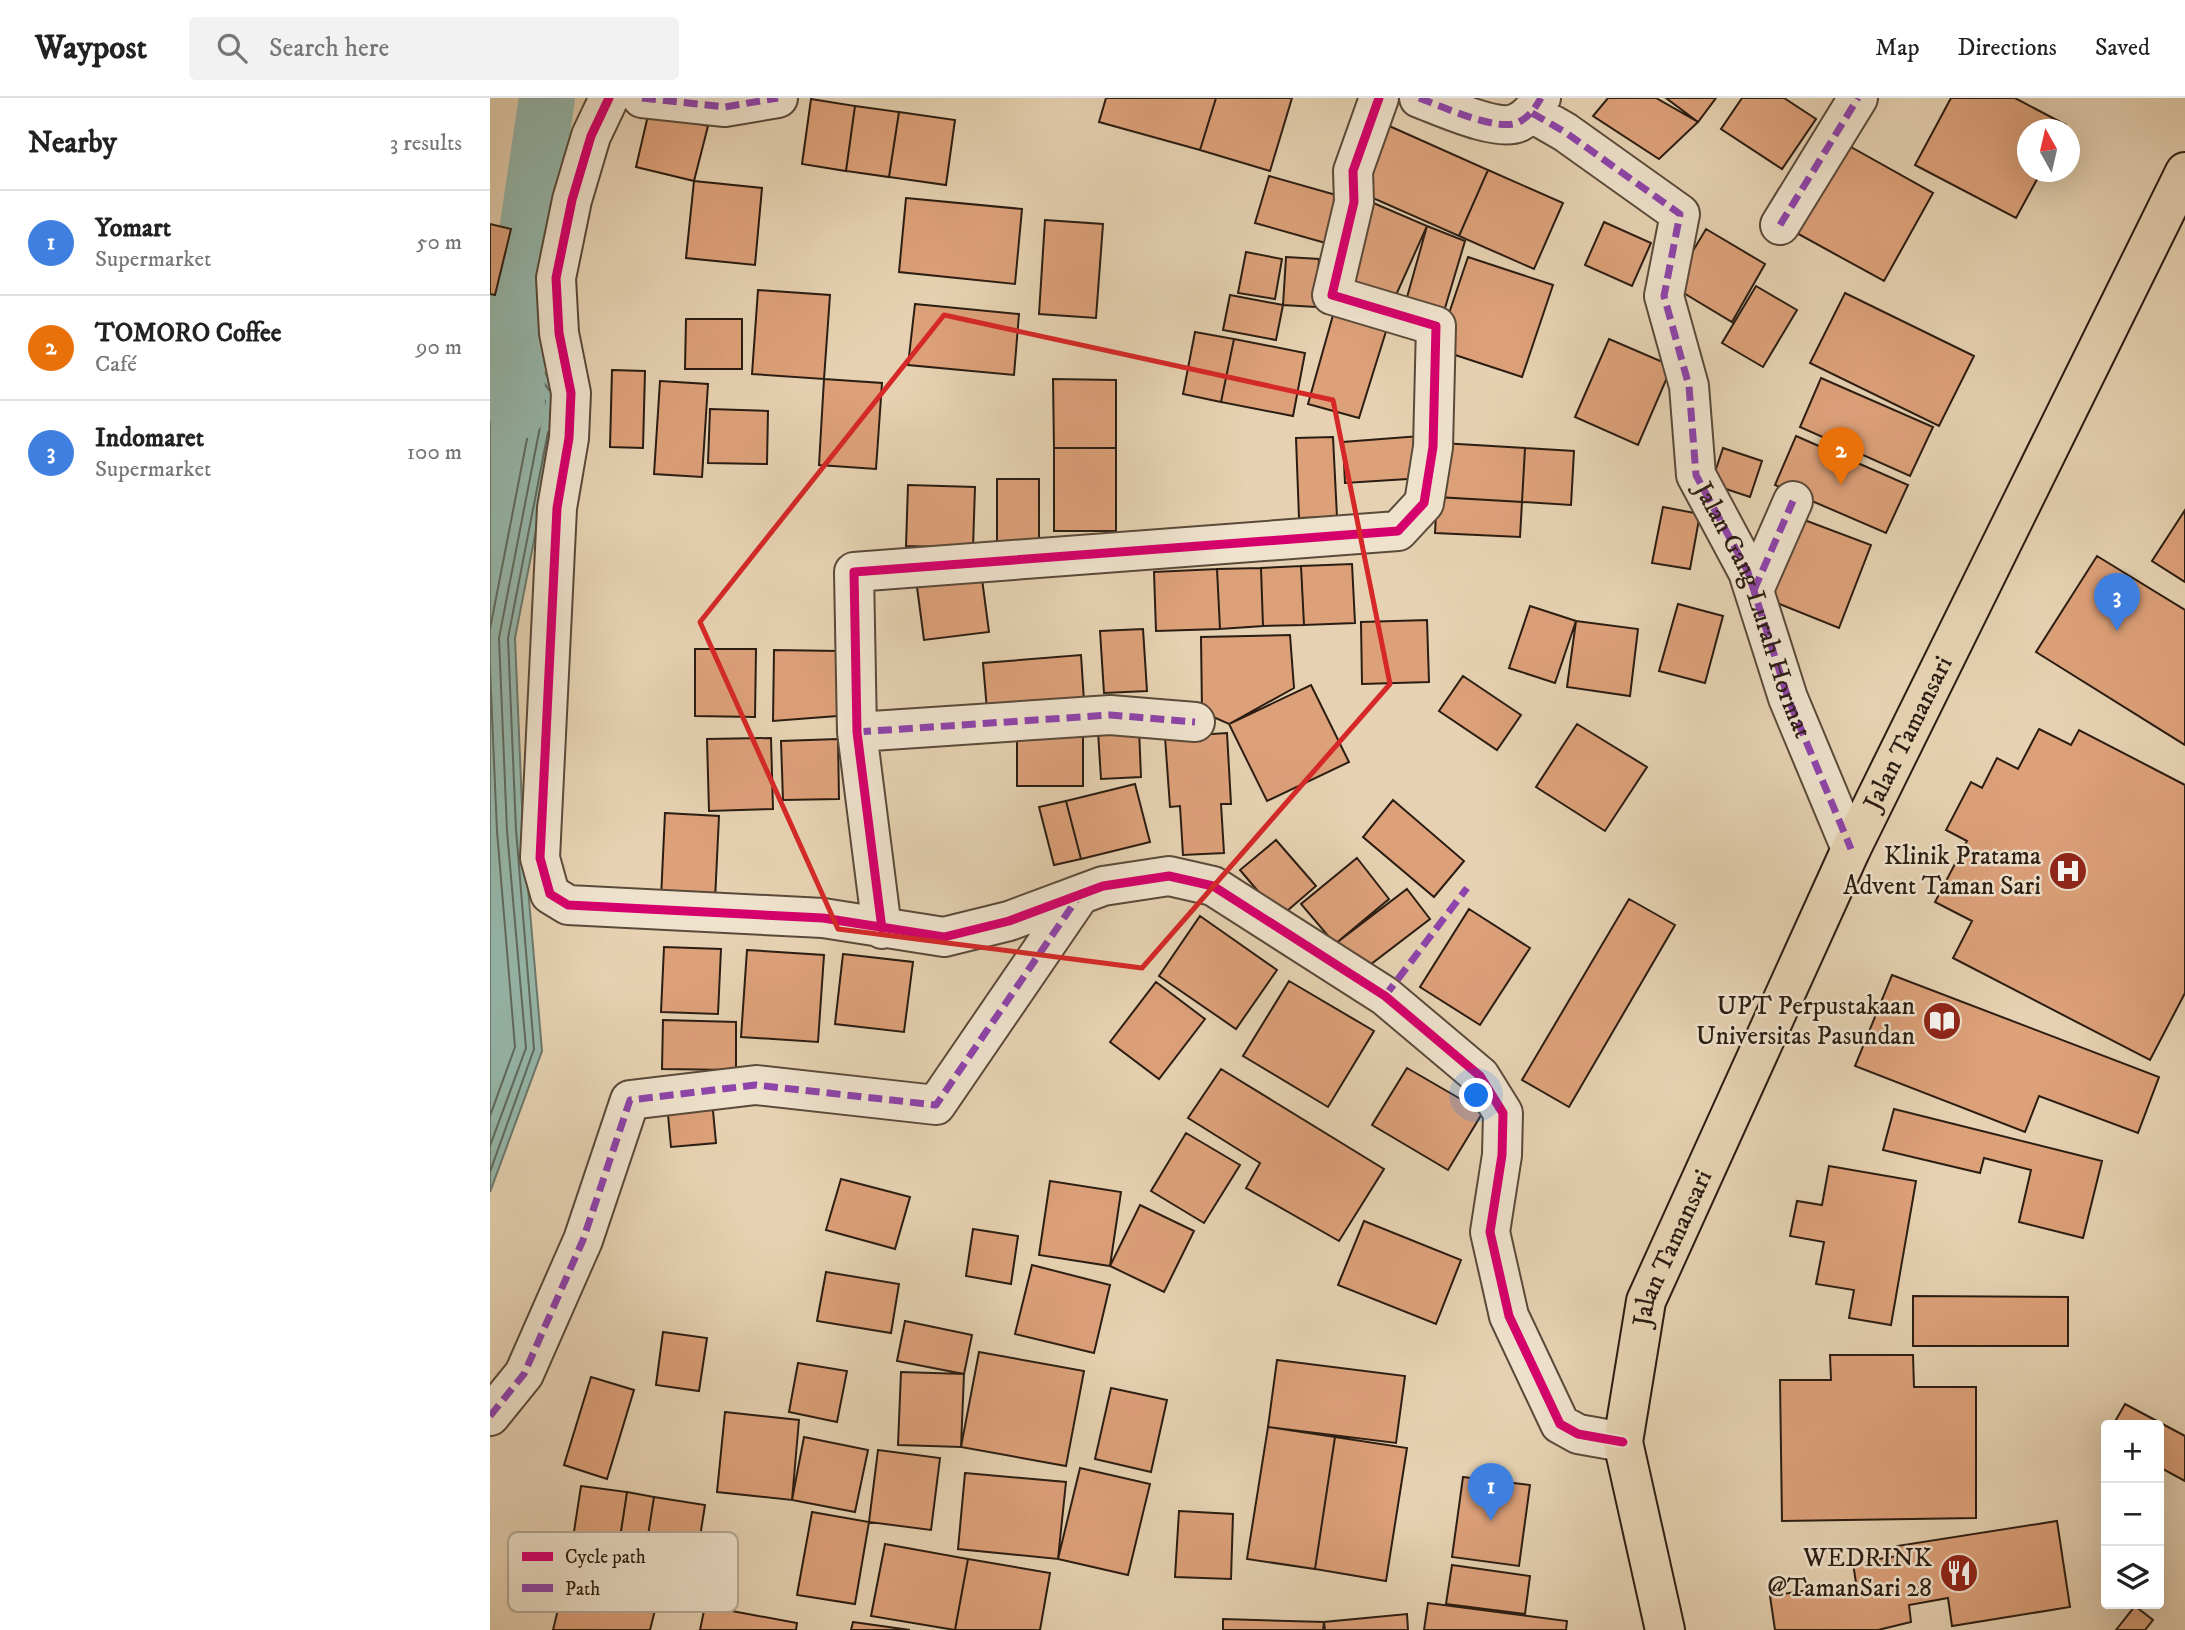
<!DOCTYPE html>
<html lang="en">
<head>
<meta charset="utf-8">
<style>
  body { margin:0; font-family:"IM FELL DW Pica",serif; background:#f2f2f2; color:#222 }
  .controls { position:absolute; right:21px; bottom:21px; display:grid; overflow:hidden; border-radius:7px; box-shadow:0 7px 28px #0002 }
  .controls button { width:63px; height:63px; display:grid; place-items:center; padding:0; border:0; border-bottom:2px solid #e0e0e0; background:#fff; color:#222; font:35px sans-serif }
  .compass { position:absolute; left:1527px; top:21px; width:63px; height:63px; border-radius:50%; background:#fff; box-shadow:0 7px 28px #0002; rotate:352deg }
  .you { position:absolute; left:987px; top:998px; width:24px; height:24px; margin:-18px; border:5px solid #fff; border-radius:50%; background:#1a73e8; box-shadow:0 0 0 10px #1a73e833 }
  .badge { display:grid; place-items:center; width:46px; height:46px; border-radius:50%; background:#8f2418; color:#fff; font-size:23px; font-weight:700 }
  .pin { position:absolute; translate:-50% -58px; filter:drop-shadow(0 2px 4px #0008) }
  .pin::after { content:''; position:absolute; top:37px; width:24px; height:21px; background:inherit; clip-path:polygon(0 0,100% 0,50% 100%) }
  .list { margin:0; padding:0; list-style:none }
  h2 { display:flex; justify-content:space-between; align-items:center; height:91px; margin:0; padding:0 28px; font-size:30px }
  h2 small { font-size:23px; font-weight:400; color:#767676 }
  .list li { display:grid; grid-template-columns:46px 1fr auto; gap:21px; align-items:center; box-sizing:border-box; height:105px; padding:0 28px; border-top:2px solid #e0e0e0 }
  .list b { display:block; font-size:26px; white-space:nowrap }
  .list p { margin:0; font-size:23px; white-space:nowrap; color:#767676 }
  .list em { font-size:23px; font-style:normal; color:#767676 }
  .icon { flex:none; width:38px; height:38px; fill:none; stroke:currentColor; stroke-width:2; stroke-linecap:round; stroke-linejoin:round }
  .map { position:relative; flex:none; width:1695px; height:1532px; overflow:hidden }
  header { display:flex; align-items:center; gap:42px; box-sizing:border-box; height:98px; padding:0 35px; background:#fff; border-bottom:2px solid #e0e0e0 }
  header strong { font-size:33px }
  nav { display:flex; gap:38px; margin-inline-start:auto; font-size:24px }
  .search { width:490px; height:63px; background:#f2f2f2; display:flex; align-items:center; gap:18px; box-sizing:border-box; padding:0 24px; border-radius:7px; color:#767676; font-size:26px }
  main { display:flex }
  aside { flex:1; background:#fff }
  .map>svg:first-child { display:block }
  .water { fill:#96b8ac; stroke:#6b7a6e; stroke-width:2 }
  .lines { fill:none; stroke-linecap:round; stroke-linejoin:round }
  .shore { stroke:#606a5f; stroke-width:2 }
  .canal { stroke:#96b8ac; stroke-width:56 }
  .building { fill:#dda17a; stroke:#2b1d12; stroke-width:2 }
  .minor-casing { stroke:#5a4a3a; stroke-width:42 }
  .major-casing { stroke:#2b1d12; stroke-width:42 }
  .minor { stroke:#efe2cd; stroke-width:38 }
  .major { stroke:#e6d2b2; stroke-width:38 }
  .quiet { stroke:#8e44ad; stroke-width:7; stroke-dasharray:14 7; stroke-linecap:butt }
  .cycleway-casing { stroke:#efe2cd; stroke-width:13 }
  .cycleway { stroke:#d6006c; stroke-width:9 }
  .marked { fill:none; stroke:#d62828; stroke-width:5; stroke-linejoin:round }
  .labels { text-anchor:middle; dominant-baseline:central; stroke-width:5; stroke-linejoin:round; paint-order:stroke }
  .street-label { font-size:26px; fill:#2b1d12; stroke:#efe2cd }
  .poi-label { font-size:26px; fill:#2b1d12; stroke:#efe2cd; text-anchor:end }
  .key { fill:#efe2cd; stroke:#b4a795; stroke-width:2 }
  .key-label { font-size:19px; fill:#2b1d12 }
</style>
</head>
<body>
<header>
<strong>Waypost</strong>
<div class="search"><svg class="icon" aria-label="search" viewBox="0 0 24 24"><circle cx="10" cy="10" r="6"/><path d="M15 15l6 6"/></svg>Search here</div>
<nav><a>Map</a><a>Directions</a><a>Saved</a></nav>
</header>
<main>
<aside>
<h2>Nearby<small>3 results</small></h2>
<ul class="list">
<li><span class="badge" style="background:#3f7fe0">1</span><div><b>Yomart</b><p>Supermarket</p></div><em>50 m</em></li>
<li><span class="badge" style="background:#e8710a">2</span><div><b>TOMORO Coffee</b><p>Café</p></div><em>90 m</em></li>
<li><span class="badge" style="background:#3f7fe0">3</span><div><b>Indomaret</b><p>Supermarket</p></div><em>100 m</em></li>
</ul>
</aside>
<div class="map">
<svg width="1695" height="1532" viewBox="0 0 1695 1532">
  <rect width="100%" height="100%" fill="#e6d2b2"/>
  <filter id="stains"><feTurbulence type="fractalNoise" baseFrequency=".00286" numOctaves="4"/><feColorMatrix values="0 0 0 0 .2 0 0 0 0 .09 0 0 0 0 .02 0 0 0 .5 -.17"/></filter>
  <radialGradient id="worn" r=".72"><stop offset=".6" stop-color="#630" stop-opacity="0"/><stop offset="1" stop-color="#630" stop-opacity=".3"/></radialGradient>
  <path class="water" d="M0,221l31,21 41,57 -47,241 8,192 19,221 -52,141z"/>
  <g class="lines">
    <path class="shore" d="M0,229l27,18 32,45
      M0,240l20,13 35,50 -46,237 8,193 19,217 -36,98
      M0,252l13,9 31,44 -44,226
      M0,571l7,162 18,216 -25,69
      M0,1074l44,-123 -18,-219 -8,-192 40,-206"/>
    <path class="canal" d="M27,314l-1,-107 31,-207"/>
  </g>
  <path class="building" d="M616,0h110l-16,52 -101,-28z
    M726,0h76l-22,73 -70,-21z
    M1118,0h48l42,24 -39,37 -66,-43z
    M1176,0h50l-18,24z
    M1252,0h42l32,21 -34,50 -61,-40z
    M1461,0h64l51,27 -3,5h-35v42h13l-25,46 -101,-53z
    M321,1l44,7 -9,65 -44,-7z
    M365,8l44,6 -10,65 -43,-6z
    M159,13l59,15 -14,55 -58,-14z
    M409,14l56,8 -9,65 -57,-8z
    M897,27l101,45 -29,66 -102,-45z
    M1352,44l91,51 -49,88 -91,-50z
    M998,72l75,33 -29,66 -75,-33z
    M779,78l74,21 -14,47 -74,-21z
    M204,83l68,7 -7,77 -69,-7z
    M416,100l116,11 -7,75 -116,-12z
    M881,104l56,24 -35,78 -56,-15z
    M555,122l58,4 -7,94 -57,-4z
    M1114,124l47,21 -19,43 -47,-21z
    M0,126l21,5 -16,66 -5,-1z
    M937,128l38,15 -23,77 -38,-10z
    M1216,131l59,35 -33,58 -60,-36z
    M756,154l36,7 -7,40 -37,-6z
    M796,159l33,2 -3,48 -33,-2z
    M978,159l85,28 -31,92 -85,-28z
    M1266,188l41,24 -34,57 -41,-24z
    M268,192l72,5 -6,84 -72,-5z
    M1355,195l129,63 -35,70 -129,-63z
    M740,197l53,10 -7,35 -53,-10z
    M425,206l104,10 -5,61 -106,-10z
    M845,210l53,17 -29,93 -51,-14z
    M196,221h56v50h-57z
    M705,234l39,7 -13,63 -38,-8z
    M744,241l71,14 -12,63 -72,-14z
    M1119,241l63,27 -34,79 -63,-28z
    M122,272l33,1 -2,77 -33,-1z
    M1331,280l112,49 -23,49 -110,-49z
    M334,281l58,4 -6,86 -57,-4z
    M563,281l63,1v68h-62z
    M170,283l48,3 -6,93 -48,-3z
    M220,311l58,2 -1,53 -59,-1z
    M930,338l3,42 -78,5 -2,-41z
    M1306,338l112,49 -22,48 -111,-48z
    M843,339l4,80 -38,1 -3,-80z
    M951,345l84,5 -3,54 -85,-5z
    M564,350h62v83h-62z
    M1035,350l49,3 -3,54 -49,-3z
    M1233,350l39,13 -12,36 -39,-13z
    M507,381h42v70l-42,-1z
    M418,387l67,2 -2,61 -67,-2z
    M947,399l85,5 -2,35 -85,-4z
    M1173,409l37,7 -10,55 -38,-6z
    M1695,412v72l-33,-21z
    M1309,420l72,27 -32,83 -72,-29z
    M1607,458l88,54v135l-149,-93z
    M862,466l3,59 -51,2 -3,-59z
    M811,468l3,59 -41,1 -2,-58z
    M771,470l2,58 -43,3 -3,-60z
    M727,471l3,60 -64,2 -2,-59z
    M492,481l7,53 -65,8 -7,-53z
    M1188,506l45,12 -18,67 -46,-12z
    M1040,508l46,15 -21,62 -46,-15z
    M937,522l2,62 -67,2 -1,-62z
    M1086,523l62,8 -8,67 -63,-9z
    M653,531l4,62 -43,2 -4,-62z
    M800,537l4,53 -65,36 -27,-12 -1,-75z
    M205,551h61l-1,68 -60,-1z
    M284,552l65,1 -2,65 -64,5z
    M591,557l3,46 -97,9 -4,-47z
    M973,578l58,39 -24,35 -58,-39z
    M821,587l38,77 -82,39 -38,-77z
    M1087,626l70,43 -42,64 -69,-44z
    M593,629v59h-66v-58z
    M649,631l2,48 -40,2 -3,-48z
    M1549,631l32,16 8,-15 106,55v208l-35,67 -197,-102 19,-37 -37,-19 32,-61 -21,-11 25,-48 11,6 15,-30 21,11z
    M737,635l4,71h-10l3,49 -41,2 -3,-49 -10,1 -5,-70z
    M281,640l2,71 -64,2 -2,-72z
    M348,641l1,60 -56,1 -2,-59z
    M645,686l15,58 -69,17 -15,-58z
    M903,702l71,61 -30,36 -71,-60z
    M576,703l15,58 -27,6 -15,-58z
    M175,715l54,3 -4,84 -54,-2z
    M786,742l40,46 -36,31 -40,-47z
    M867,760l32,41 -54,45 -34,-40z
    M917,791l23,30 -72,55 -23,-30z
    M1139,801l46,26 -106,182 -47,-27z
    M979,811l61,39 -50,77 -60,-38z
    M710,818l77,54 -41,59 -77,-53z
    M174,849l57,2 -3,65 -57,-2z
    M257,852l77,5 -6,87 -77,-5z
    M353,856l70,8 -9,70 -69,-8z
    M1402,877l267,102 -21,56 -99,-37 -14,36 -170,-66z
    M799,883l85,50 -46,76 -85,-51z
    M666,884l49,37 -46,60 -49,-37z
    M173,922l73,2v48l-74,-1z
    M917,970l76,44 -35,58 -76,-45z
    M731,971l163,100 -45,72 -93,-53 14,-25 -72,-45z
    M222,1002l4,43 -45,4 -4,-43z
    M1404,1011l208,52 -19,77 -64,-16 12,-52 -47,-12 -4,15 -97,-23z
    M696,1035l54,32 -36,58 -53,-32z
    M1339,1068l87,15 -25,144 -42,-7 5,-28 -38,-6 8,-42 -34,-6 7,-35 25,4z
    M351,1081l69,18 -15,52 -69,-19z
    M560,1083l71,11 -11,74 -71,-11z
    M650,1107l54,26 -30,61 -54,-26z
    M874,1123l97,39 -25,64 -98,-39z
    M483,1131l45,7 -7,48 -45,-8z
    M542,1167l78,20 -16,68 -79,-19z
    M336,1174l73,12 -8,49 -74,-12z
    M1423,1198l155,1v49h-155z
    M415,1223l67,14 -8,39 -67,-13z
    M173,1234l44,6 -8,53 -43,-6z
    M489,1254l105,19 -18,95 -105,-19z
    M1340,1257h83l1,32h62v131l-194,3 -2,-141h51z
    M787,1262l128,16 -9,67 -128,-16z
    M308,1265l49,8 -10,51 -48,-10z
    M411,1274l63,2 -3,73 -63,-2z
    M101,1279l43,13 -27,89 -43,-14z
    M621,1290l56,12 -16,72 -56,-13z
    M1635,1306l60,32v45l-26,-14v-42h-46z
    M235,1314l74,8 -7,80 -75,-8z
    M778,1329l67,10 -20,132 -68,-10z
    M314,1339l64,13 -13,62 -63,-12z
    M845,1339l72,11 -21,133 -71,-12z
    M388,1352l62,8 -9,72 -62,-8z
    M590,1370l70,16 -22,91 -70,-16z
    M475,1375l101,9 -8,77 -100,-10z
    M973,1379l67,8 -11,81 -67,-9z
    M91,1388l46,6 -12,79 -46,-7z
    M137,1394l27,5 -12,77 -27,-3z
    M164,1399l51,8 -12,77 -51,-8z
    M689,1413l54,3 -2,65 -56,-2z
    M322,1414l57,10 -14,82 -58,-9z
    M1567,1423l13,86 -118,19 -4,-28 -39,7 2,17 -33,8h-103l-5,-34 86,-13 -3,-20 45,-7 -1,-10z
    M395,1446l83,15 -13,71 -84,-14z
    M478,1461l82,14 -10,57h-85z
    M79,1466l92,22 -11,44h-97z
    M962,1467l78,11 -5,38 -79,-10z
    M938,1505l139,18 -1,9h-142z
    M215,1508l92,17 -1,7h-96z
    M1645,1508l18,14 -8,10h-29z
    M917,1516l1,16h-83l-1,-8z
    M733,1521l101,3 -1,8h-100z
    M363,1524l57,8h-59z"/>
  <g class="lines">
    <defs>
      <path id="minor" d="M119,0l-18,38 -19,64 -16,78 3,55 12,60 -2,45 -12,70 -17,350 10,36 18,11 255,13 121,19 65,-16 94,-35 66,-10 44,10 172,110 95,80 23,37 -1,42 -12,77 19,84 51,108 18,10 45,8
        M152,0l83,9 53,-9
        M929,0c22,8 80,35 100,24 11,-6 16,-14 22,-24
        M1042,15l33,19 115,82 -16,82 25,90 7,89 52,97 40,126 63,151
        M1290,127l78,-127
        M1264,492l39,-89
        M367,634l253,-17 85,7
        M392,831l-25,-197 -3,-160 544,-41 26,-28 9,-56 3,-121 -104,-31 22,-93 -1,-31 26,-73
        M0,1318l34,-42 59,-134 47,-140 126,-15 180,20 143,-209"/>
      <g id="major">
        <path id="s1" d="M1175,1532l-42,-188 23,-141 205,-452 334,-677"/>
      </g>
    </defs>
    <use href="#minor" class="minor-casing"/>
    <use href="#major" class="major-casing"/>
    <use href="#minor" class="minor"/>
    <use href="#major" class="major"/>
    <g class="quiet">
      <path d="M152,0l83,9 53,-9"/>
      <path d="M929,0c22,8 80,35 100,24 11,-6 16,-14 22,-24"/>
      <path id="s2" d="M1042,15l33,19 115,82 -16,82 25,90 7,89 52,97 40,126 63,151"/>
      <path d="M1290,127l78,-127"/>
      <path d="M1264,492l39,-89"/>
      <path d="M367,634l253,-17 85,7"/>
      <path d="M895,898l82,-108"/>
      <path d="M0,1318l34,-42 59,-134 47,-140 126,-15 180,20 143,-209"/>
    </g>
    <defs>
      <path id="cycleway" d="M119,0l-18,38 -19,64 -16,78 3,55 12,60 -2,45 -12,70 -17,350 10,36 18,11 255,13 121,19 65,-16 94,-35 66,-10 44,10 172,110 95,80 23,37 -1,42 -12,77 19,84 51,108 18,10 45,8
        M392,831l-25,-197 -3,-160 544,-41 26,-28 9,-56 3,-121 -104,-31 22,-93 -1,-31 26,-73"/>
    </defs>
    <use href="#cycleway" class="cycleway-casing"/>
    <use href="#cycleway" class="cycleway"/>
  </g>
  <path class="marked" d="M454,217l389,85 57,284 -248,284 -304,-39 -138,-307z"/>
  <defs>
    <symbol id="hospital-disc" viewBox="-11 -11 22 22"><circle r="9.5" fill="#8f2418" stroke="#efe2cd"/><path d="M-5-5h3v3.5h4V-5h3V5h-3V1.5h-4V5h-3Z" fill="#fff"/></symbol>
    <symbol id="library-disc" viewBox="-11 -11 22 22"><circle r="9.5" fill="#8f2418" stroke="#efe2cd"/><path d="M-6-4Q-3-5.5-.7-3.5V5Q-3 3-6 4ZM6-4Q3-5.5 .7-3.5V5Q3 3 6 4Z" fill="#fff"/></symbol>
    <symbol id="restaurant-disc" viewBox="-11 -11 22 22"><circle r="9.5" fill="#8f2418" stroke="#efe2cd"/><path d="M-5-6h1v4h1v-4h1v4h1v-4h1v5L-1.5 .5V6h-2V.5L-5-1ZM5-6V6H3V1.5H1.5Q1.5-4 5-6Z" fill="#fff"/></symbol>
  </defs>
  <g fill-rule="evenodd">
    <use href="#hospital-disc" x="1556" y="751" width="44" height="44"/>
    <use href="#library-disc" x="1430" y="901" width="44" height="44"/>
    <use href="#restaurant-disc" x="1447" y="1453" width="44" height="44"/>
  </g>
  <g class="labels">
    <g class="street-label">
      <text stroke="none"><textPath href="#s2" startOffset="593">Jalan Gang Lurah Hormat</textPath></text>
      <text stroke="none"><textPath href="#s1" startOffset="961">Jalan Tamansari</textPath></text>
      <text stroke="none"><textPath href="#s1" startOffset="394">Jalan Tamansari</textPath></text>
    </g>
    <g class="poi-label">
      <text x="1551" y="758">Klinik Pratama<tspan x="1551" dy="30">Advent Taman Sari</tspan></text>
      <text x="1425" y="908">UPT Perpustakaan<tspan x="1425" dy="30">Universitas Pasundan</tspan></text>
      <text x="1442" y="1460">WEDRINK<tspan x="1442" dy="30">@TamanSari 28</tspan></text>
    </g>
  </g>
  <rect x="18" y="1434" width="230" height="80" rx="10" class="key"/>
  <rect x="32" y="1454" width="31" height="9" fill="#d6006c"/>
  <rect x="32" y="1486" width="31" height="8" fill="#8e44ad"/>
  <g class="key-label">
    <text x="75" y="1465">Cycle path</text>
    <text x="75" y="1497">Path</text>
  </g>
  <rect width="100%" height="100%" filter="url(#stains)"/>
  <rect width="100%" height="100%" fill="url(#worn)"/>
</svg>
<div class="controls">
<button>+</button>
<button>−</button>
<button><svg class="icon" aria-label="layers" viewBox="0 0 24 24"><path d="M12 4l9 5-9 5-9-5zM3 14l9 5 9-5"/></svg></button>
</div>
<svg class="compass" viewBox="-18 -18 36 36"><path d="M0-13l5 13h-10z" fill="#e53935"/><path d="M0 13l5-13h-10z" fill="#767676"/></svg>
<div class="you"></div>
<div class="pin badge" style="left:1001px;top:1423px;background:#3f7fe0">1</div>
<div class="pin badge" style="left:1351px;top:387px;background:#e8710a">2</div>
<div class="pin badge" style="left:1627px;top:533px;background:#3f7fe0">3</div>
</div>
</main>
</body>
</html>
